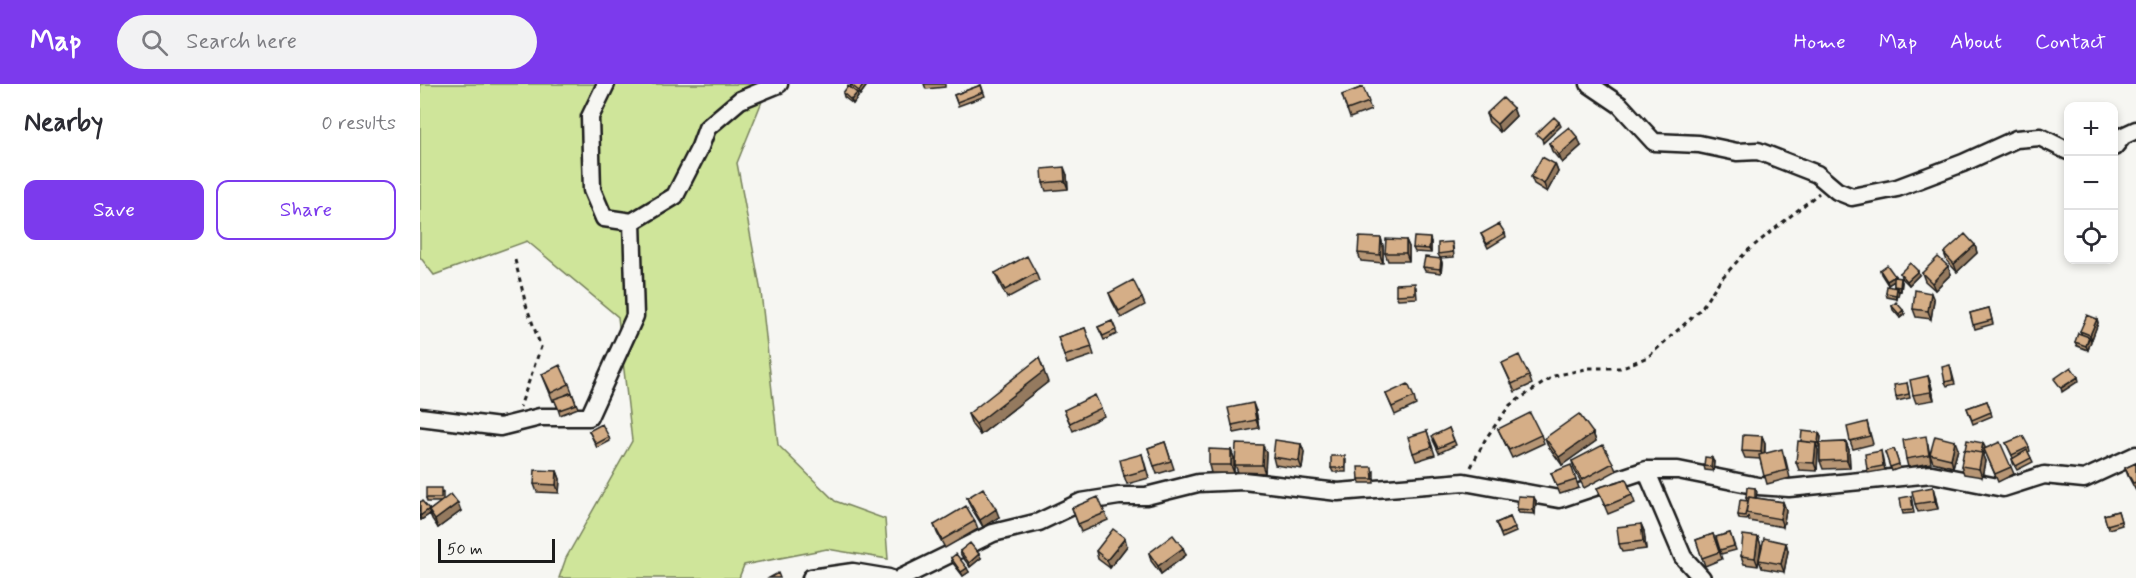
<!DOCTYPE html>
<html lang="en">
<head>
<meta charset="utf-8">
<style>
  body { margin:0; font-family:Mynerve,sans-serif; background:#f2f2f3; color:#2b2b33 }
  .controls { position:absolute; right:18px; top:18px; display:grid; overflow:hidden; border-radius:12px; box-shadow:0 3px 9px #0003 }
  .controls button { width:54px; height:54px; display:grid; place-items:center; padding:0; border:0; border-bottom:2px solid #e1e1e2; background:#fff; color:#2b2b33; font:30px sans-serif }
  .scale { position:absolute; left:18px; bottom:15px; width:117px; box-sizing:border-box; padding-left:6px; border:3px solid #1c1c1c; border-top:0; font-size:16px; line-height:21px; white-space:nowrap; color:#1c1c1c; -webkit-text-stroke:4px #f6f6f2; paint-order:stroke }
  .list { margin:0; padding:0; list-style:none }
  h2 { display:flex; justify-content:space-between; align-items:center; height:78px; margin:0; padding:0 24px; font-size:26px }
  h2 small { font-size:20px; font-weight:400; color:#7c7c81 }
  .actions { display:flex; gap:12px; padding:18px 24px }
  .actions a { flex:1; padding:14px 0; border:2px solid #7c3aed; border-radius:12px; text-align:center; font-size:21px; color:#7c3aed }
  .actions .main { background:#7c3aed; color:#fff }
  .icon { flex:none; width:33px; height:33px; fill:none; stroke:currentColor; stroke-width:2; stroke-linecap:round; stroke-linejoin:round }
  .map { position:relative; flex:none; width:1716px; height:494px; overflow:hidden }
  header { display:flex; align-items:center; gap:36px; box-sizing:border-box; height:84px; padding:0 30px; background:#7c3aed; color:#fff }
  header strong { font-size:28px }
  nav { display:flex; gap:33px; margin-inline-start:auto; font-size:21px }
  .search { width:420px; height:54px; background:#f2f2f3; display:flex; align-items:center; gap:15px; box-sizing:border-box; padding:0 21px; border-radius:33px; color:#7c7c81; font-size:22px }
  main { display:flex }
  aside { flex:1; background:#fff }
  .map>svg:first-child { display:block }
  .green { fill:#cfe59a; stroke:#76805b; stroke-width:1.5 }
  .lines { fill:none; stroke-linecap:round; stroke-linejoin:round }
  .street-casing { stroke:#1c1c1c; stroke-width:21 }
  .path { stroke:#1c1c1c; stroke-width:3; stroke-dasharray:4.5 4.5; stroke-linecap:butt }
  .street { stroke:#f6f6f2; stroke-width:16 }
  .wall { fill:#b79674; stroke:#1c1c1c; stroke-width:1.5 }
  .shaded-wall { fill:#957a5e; stroke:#1c1c1c; stroke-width:1.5 }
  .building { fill:#d5ae87; stroke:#1c1c1c; stroke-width:1.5 }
</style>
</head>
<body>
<header>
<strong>Map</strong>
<div class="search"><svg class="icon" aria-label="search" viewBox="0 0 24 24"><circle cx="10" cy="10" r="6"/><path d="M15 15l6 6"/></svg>Search here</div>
<nav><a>Home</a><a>Map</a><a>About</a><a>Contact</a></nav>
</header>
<main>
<aside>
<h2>Nearby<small>0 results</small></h2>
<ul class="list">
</ul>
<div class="actions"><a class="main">Save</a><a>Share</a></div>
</aside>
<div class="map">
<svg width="1716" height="494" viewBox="0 0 1716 494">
  <rect width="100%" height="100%" fill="#f6f6f2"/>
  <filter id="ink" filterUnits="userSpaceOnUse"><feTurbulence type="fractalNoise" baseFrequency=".0167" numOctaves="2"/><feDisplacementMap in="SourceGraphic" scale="12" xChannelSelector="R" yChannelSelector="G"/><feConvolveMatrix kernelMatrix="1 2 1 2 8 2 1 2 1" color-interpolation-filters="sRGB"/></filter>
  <g filter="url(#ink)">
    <path class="green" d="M0,0h349l-32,79 24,129 17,153 57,56 50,18 3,40 -61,-10 -83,16 -5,13h-180l7,-20 66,-117 -14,-124 -91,-76 -93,34 -14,-18z"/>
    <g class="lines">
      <defs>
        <path id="street" d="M186,0l-16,33 2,73 12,28 28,4 43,-26 25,-49 7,-19 33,-28 39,-16
          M1169,0l31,21 34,37 45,2 38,8 21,-1 59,23 20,17 15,6 45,-9 66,-25 53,-24 24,-2 28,14
          M1694,63l9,-11 13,-6
          M0,333l80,10 40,-10h49l46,-101 -3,-94
          M1226,386l37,87 19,21
          M391,494l42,-6 36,6
          M481,494l92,-45 46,-11 42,-20 38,-6h27l52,-13 46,-2 94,11 126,-10 95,17 87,-29h32l80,16 31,2 143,-14 71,14 41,-13 40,4 52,-24"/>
      </defs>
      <use href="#street" class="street-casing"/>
      <path class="path" d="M95,176l11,45 15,42 -21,60
        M1051,383l15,-29 24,-33 44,-29 36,-8h30l28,-11 52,-47 20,-30 26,-28 73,-59"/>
      <use href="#street" class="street"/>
    </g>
    <path class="wall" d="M430,0h18l-8,11 -9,-7z
      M504,0h21v3l-19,2z
      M561,1l4,11 -27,10 -4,-11z
      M943,3l8,23 -21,8 -8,-23z
      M423,9h14l1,4 -5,7 -9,-7z
      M1093,24l3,8 -16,16 -11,-10 -3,-8z
      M1129,59l32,3 -19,17 -10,-12z
      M1135,80l3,8 -11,20 -13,-8 -3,-7z
      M647,91l1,14 -22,2 -3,-8z
      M1085,149l1,4 -18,11 -7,-14z
      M961,154l2,8v17l-22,-2 -3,-8z
      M986,156l3,7v14h-21l-3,-8z
      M1011,158v11l-16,-1 -2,-4z
      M1555,161l2,8 -20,19 -10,-11 -3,-8z
      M1033,162l1,11 -14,1 -2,-4z
      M1021,175l1,4 -1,10 -16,-2 -2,-4z
      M1528,182l3,8 -16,16 -10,-9 -3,-8z
      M1460,186l15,8 7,4 -1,9 -3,-1 -1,9 -10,-2 -1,-4 8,-6v-6l-6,4 -7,-11z
      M575,189h41l3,8 -32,17 -9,-17z
      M1480,189l19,2 -10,10 -8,-8z
      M996,203l1,11 -19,1 -2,-4z
      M689,209l33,5 3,7 -24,13 -9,-17z
      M1514,216l-3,19 -15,-2 -3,-8z
      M1472,222l11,4 2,4 -5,4 -7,-8z
      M1569,224l4,16 -18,5 -5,-16z
      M1677,235l1,4 -6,16 -2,-1 1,3 -3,9 -11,-4 -2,-4 7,-7 -2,-4z
      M692,237l5,13 -13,6 -6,-13z
      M665,244l9,27 -27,9 -9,-27z
      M1082,279l27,13 3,8 -17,8z
      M1531,285l4,15 -8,2 -2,-4z
      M122,290l27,10 3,8 -7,3 7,-2 6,15 -18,7 -5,-15 -2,1z
      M1508,292l3,8 3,16 -18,3 -3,-8z
      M628,298l-68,53 -8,-10 -4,-11z
      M1487,299l3,15 -13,3 -1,-4z
      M966,310l28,3 2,8 -21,10z
      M1567,317l5,15 -19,8 -6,-16z
      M681,324l3,8 -31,15 -9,-21z
      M836,327l3,17 -25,5 -2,-8z
      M1447,338l6,22 -20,5 -3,-8z
      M1029,344l7,17 -17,8 -6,-13z
      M1078,345l43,6 3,8 -32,15z
      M169,347l20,6 1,4 -13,7z
      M1007,347l8,24 -19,6 -3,-8z
      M1173,349l3,8 -34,24 -14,-19 -3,-8z
      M1399,349l2,4 -1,6 26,-1 3,8 1,18 -27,1 -3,-8v-14h-3l1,3 -1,21 -18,-1 -3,-8 5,-21z
      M1342,352l3,8v9l20,4 5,21 -23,6 -7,-25 -15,-1 -3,-7z
      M745,358l9,27 -17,5 -9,-26z
      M1586,359l23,4 1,4 -2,1 5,10 -16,8 -4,-7 -1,-4 1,-1z
      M881,360l3,8 -2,17 -27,-4 -2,-8z
      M1508,360l3,19 -23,4 -2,-8z
      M1565,363l-1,2 27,18 3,7 -16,8 -14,-33 -1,7 2,5 -3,16 -18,-3 -3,-8z
      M1474,365l6,19 -8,3 -7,-19z
      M1538,365l-5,18 -20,-5 -3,-8z
      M811,366l3,8v15h-23l-2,-8z
      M1461,367l4,19 -17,3 -1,-4z
      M846,369l-1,20 -27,-1 -3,-7z
      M722,370l7,24 -22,6 -3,-8z
      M926,376v12h-13l-2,-4z
      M1152,377l41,2 3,8 -32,17 -10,-19z
      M1294,378l-1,9 -8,-1 -1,-4z
      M1716,379v28l-8,-15 -3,-8z
      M137,387l3,8 -1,14 -22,-1 -3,-8z
      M954,387v12h-14l-1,-4z
      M1131,389l25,7 3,8 -19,6z
      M1206,395l9,24 -27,11 -11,-26z
      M1335,404l2,4 -1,6 27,4 3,8 -3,17 -34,-6 -1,-5 -1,4 -8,-1 -1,-4 9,-14 -1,-3z
      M23,408v9l18,10 -23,17 -6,-9 -2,-5 -9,6 -1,-1v-17l9,7v2l12,-9h-14l-1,-4z
      M1515,411l3,14 -20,3 -3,-8z
      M1491,412l3,17 -11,1 -1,-4z
      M547,414l32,19 -16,10 -13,-21z
      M1116,417l-1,13 -16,-1 -2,-4z
      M652,424l33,5 3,7 -27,12z
      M1698,427l4,14 -13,4 -5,-14z
      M1090,433l6,15 -14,6 -6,-15z
      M555,437l3,8 -33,19 -8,-15 -3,-8z
      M1221,440l3,7 2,18 -24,3 -3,-8z
      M1310,449l6,17 -15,4 -5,-17z
      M1293,450l9,25 -17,7 -9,-26z
      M1338,453l3,8 -3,21 -14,-2 -3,-8z
      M1366,459l2,8 -4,21 -22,-4 -3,-8z
      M707,462l-17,22 -12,-9 -2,-8z
      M763,464l3,7 -25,19 -10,-13 -2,-8z
      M540,467l21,7 -11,9 -9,-12z
      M531,474l18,14 -6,4 -11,-14z"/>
    <path class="shaded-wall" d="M444,0h4l-8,11 -1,-4z
      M437,9l1,4 -5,7 -2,-4z
      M1093,24l3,8 -16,16 -3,-8z
      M1139,38l2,4 -18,17 -1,-4z
      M1158,54l3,8 -19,17 -3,-8z
      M1135,80l3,8 -11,20 -3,-8z
      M644,83l3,8 1,14 -3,-8z
      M961,154l2,8v17l-3,-8z
      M1010,154l1,4v11l-2,-4z
      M986,156l3,7v14l-3,-8z
      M1555,161l2,8 -20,19 -3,-8z
      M1021,175l1,4 -1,10 -1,-4z
      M1528,182l3,8 -16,16 -3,-7z
      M1498,187l1,4 -10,10 -2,-4z
      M1475,192l1,4 -8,5 -1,-4z
      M1481,194l1,4 -1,9 -1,-4z
      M1477,204l2,4 -2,7 -1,-4z
      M1511,209l3,7 -3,19 -3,-8z
      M1483,226l2,4 -5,4 -1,-4z
      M1677,235l1,4 -6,16 -2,-4z
      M1669,253l2,4 -3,9 -2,-4z
      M619,274l9,24 -68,53 -4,-11z
      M1508,292l3,8 3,16 -3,-8z
      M1658,293l1,4 -17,11 -1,-4z
      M833,319l3,8 3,17 -3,-8z
      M1173,349l3,8 -34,24 -3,-8z
      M1399,349l2,4 -1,10 -2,-4z
      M1342,352l3,8 -1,15 -3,-7z
      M1535,357l3,8 -5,18 -2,-8z
      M1426,358l3,8 1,18 -3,-8z
      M1396,359l2,7 -1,21 -3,-8z
      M1563,359l2,4 -2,9 2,5 -3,16 -3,-8z
      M881,360l3,8 -2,17 -3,-8z
      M843,361l3,8 -1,20 -3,-8z
      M811,366l3,8v15l-3,-8z
      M1292,374l2,4 -1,9 -2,-4z
      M137,387l3,8 -1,14 -3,-8z
      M1513,403l2,8 3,14 -3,-8z
      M1114,413l2,4 -1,13 -2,-4z
      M1363,418l3,8 -3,17 -3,-8z
      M38,419l3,8 -23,17 -3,-8z
      M9,425l1,4 -1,-2 1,3 -9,6 -1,-4z
      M576,425l3,8 -16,10 -3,-7z
      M1221,440l3,7 2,18 -3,-8z
      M1338,453l3,8 -3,21 -3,-8z
      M705,454l2,8 -17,22 -3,-8z
      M1366,459l2,8 -4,21 -3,-8z
      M763,464l3,7 -25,19 -3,-8z
      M559,470l2,4 -11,9 -1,-4z
      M547,484l2,4 -6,4 -2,-4z"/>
    <path class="building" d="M430,0h14l-5,7z
      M561,1l2,7 -26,10 -3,-7z
      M428,2l9,7 -6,7 -8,-7z
      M943,3l6,15 -22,8 -5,-15z
      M1083,14l10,10 -16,16 -11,-10z
      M1134,33l5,5 -17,17 -6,-5z
      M1149,43l9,11 -19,17 -10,-12z
      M1122,73l13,7 -11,20 -13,-7z
      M644,83l1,14 -22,2 -1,-14z
      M1079,140l6,9 -18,11 -6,-10z
      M1545,150l10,11 -21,19 -10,-11z
      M939,153l22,1 -1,17 -22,-2z
      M994,153l16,1 -1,11 -16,-1z
      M966,155l20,1v13h-21z
      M1032,158l1,10 -15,2v-11z
      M607,172l9,17 -31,17 -10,-17z
      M1005,173l16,2 -1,10 -17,-2z
      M1518,173l10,9 -16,17 -10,-10z
      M1490,179l8,8 -11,10 -7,-8z
      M1467,181l8,11 -8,5 -7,-11z
      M1474,193l7,1 -1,9 -6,-1z
      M713,196l9,18 -23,13 -10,-18z
      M995,199v11l-19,1v-11z
      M1467,202l10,2 -1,7 -10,-2z
      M1495,206l16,3 -3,18 -15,-2z
      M1476,218l7,8 -4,4 -7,-8z
      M1569,224l3,12 -19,5 -3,-12z
      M1667,231l10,4 -7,16 -10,-4z
      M692,237l4,9 -13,6 -5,-9z
      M665,244l7,19 -28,9 -6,-19z
      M1658,249l11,4 -3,9 -11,-4z
      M1099,271l10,21 -17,8 -10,-21z
      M619,274l5,13 -68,53 -8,-10z
      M140,281l9,19 -18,9 -9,-19z
      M1530,281l3,15 -8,2 -3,-15z
      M1651,283l7,10 -17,11 -7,-9z
      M1508,292l3,16 -18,3 -3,-15z
      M1487,299l2,11 -13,3 -2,-12z
      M988,300l6,13 -22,10 -6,-13z
      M152,309l4,11 -17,6 -5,-11z
      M675,311l6,13 -31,15 -6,-13z
      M1567,317l4,11 -19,8 -5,-12z
      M833,319l3,17 -24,5 -4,-17z
      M1110,329l11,22 -32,15 -11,-21z
      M1159,330l14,19 -34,24 -14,-19z
      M1447,338l3,14 -20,5 -3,-14z
      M182,340l7,13 -13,7 -7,-13z
      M1029,344l5,13 -16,7 -6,-12z
      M1007,347l5,16 -19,6 -5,-16z
      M1382,347l17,2 -1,10 -17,-2z
      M1323,351l19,1 -1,16 -19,-1z
      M1506,352l3,19 -23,4 -3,-19z
      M1515,352l20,5 -4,18 -21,-5z
      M1603,352l6,11 -17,8 -6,-12z
      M855,356l26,4 -2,17 -26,-4z
      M1547,356l16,3 -2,10 -16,-3z
      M1378,357l18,2 -2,20 -18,-1z
      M745,358l6,19 -17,5 -6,-18z
      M1426,358l1,18 -27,1v-18z
      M1580,358l11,25 -16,7 -11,-25z
      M816,360l27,1 -1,20h-27z
      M1183,361l10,18 -31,17 -10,-19z
      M789,365l22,1v15h-22z
      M1362,365l5,21 -23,6 -5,-21z
      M1474,365l5,15 -9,3 -5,-15z
      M1544,366l18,3 -3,16 -18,-3z
      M1607,366l4,8 -15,8 -4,-7z
      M1461,367l2,15 -16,3 -2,-15z
      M722,370l4,16 -22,6 -4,-16z
      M911,372h14v12h-14z
      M1285,373l7,1 -1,9 -7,-1z
      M1716,379v19l-3,1 -8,-15z
      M1151,381l5,15 -19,6 -6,-13z
      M938,383h14l1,12h-14z
      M115,386l22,1 -1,14 -22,-1z
      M1206,395l6,16 -26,11 -9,-18z
      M1327,403l8,1v10l-6,-1v1h-3z
      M1513,403l2,14 -20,3 -3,-13z
      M6,404h15v10h-15z
      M563,404l13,21 -16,11 -13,-22z
      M31,410l7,9 -23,17 -6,-9z
      M1098,412l16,1 -1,13 -16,-1z
      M1491,412l2,13 -11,1 -2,-12z
      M678,413l7,16 -27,11 -6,-16z
      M1329,413l34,5 -3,17 -34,-6z
      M1320,416l8,1 -3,15 -7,-1z
      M2,417l7,8 -9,7v-14z
      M546,422l9,15 -33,19 -8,-15z
      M1698,427l3,10 -14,4 -3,-10z
      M1090,433l5,11 -14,6 -5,-11z
      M1221,440l2,17 -24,3 -2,-17z
      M693,445l12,9 -18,22 -11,-9z
      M1310,449l4,13 -14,4 -4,-13z
      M1293,450l6,18 -17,6 -6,-18z
      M753,451l10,13 -25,18 -9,-13z
      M1323,451l15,2 -3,21 -14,-2z
      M1344,454l22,5 -5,21 -22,-4z
      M550,459l9,11 -10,9 -9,-12z
      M536,470l11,14 -6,4 -10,-14z
      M358,489l2,5h-11z"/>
  </g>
</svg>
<div class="controls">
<button>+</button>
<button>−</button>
<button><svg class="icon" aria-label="locate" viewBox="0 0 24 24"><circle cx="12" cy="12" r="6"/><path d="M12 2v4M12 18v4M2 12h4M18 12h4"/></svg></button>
</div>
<div class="scale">50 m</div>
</div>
</main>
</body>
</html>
